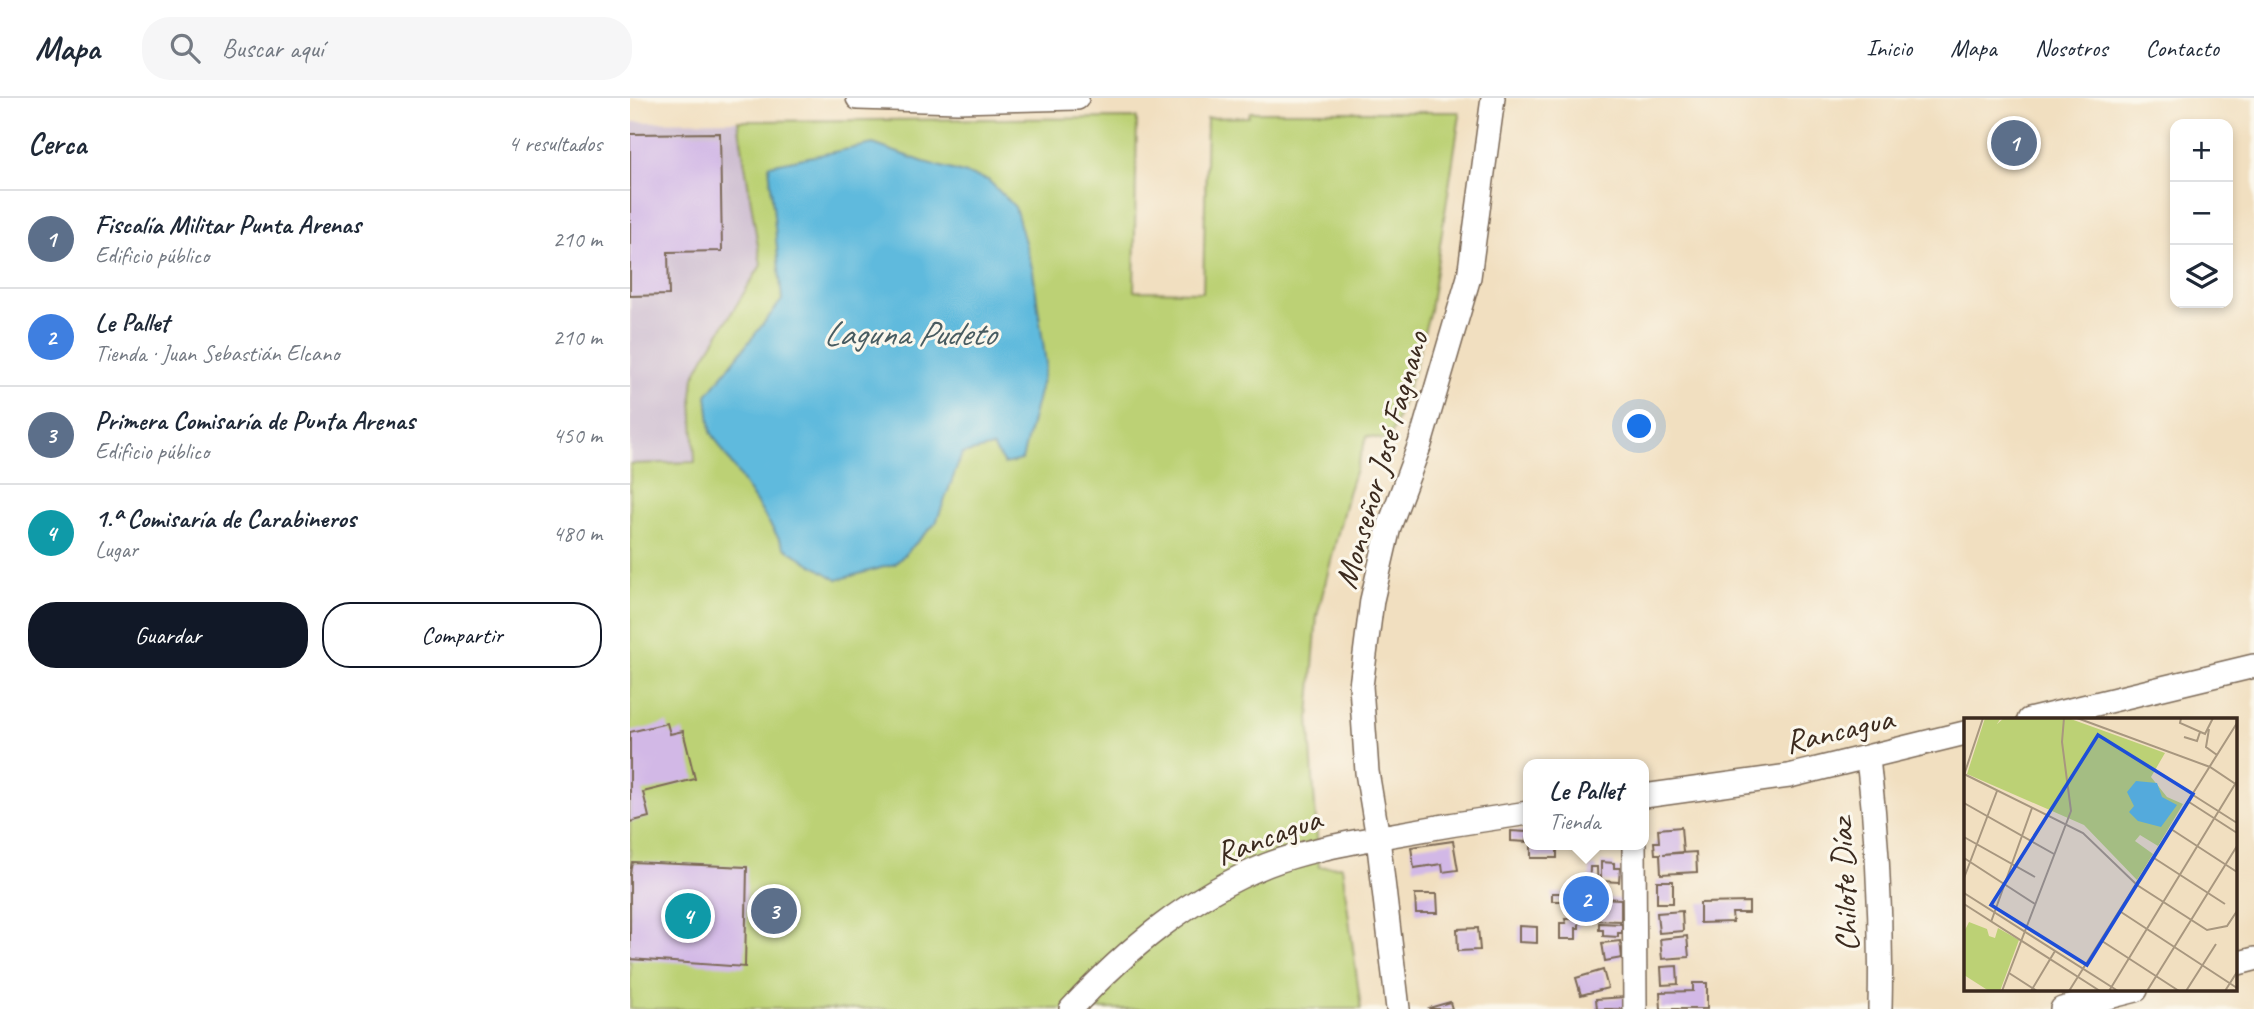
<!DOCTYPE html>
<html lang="es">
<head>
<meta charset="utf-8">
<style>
  body { margin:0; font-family:Caveat,sans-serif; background:#f6f6f7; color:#1f2937 }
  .controls { position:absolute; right:21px; top:21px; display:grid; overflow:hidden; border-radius:14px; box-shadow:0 4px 10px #0003 }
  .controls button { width:63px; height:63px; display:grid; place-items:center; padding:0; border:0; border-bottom:2px solid #e0e1e3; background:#fff; color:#1f2937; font:35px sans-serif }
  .you { position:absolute; left:1010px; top:329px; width:24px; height:24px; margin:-18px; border:5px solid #fff; border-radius:50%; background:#1a73e8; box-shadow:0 0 0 10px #1a73e833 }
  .badge { display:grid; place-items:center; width:46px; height:46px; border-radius:50%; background:#111827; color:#fff; font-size:23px; font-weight:700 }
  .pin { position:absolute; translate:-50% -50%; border:4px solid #fff; box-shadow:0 2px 7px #0006 }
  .popup { position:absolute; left:893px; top:661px; width:126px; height:91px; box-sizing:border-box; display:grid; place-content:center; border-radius:14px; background:#fff; filter:drop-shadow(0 2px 5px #0005); font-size:23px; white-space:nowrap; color:#747a83 }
  .popup b { font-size:26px; color:#1f2937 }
  .popup::after { content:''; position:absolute; left:50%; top:100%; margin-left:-14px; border:14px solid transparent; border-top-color:#fff }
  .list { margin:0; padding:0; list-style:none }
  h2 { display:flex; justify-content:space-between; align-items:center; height:91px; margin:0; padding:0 28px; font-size:30px }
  h2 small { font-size:23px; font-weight:400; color:#747a83 }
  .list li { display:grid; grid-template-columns:46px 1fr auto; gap:21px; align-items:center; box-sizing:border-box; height:98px; padding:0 28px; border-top:2px solid #e0e1e3 }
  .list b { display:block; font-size:26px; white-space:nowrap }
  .list p { margin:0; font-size:23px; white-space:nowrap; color:#747a83 }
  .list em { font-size:23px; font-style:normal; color:#747a83 }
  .actions { display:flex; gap:14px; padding:21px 28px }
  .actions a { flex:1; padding:16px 0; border:2px solid #111827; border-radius:28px; text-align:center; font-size:24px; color:#111827 }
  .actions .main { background:#111827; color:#fff }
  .icon { flex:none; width:38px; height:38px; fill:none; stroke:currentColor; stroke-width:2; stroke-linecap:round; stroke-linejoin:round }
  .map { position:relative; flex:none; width:1624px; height:911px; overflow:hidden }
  header { display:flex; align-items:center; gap:42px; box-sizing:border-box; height:98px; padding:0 35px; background:#fff; border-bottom:2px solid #e0e1e3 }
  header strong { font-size:33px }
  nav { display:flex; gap:38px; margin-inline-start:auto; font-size:24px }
  .search { width:490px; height:63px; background:#f6f6f7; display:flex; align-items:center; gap:18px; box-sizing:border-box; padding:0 24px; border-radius:28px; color:#747a83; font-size:26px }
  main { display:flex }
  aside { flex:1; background:#fff }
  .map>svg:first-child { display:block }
  .industrial { fill:#cebed1 }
  .green { fill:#bcd175; stroke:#7c7e4a; stroke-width:2 }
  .water { fill:#5fbadd; stroke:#4d727e; stroke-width:2 }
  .building { fill:#d2b8e6 }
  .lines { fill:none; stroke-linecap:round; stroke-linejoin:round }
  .minor-casing { stroke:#7b6957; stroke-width:26 }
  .minor { stroke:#fff; stroke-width:23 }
  .labels { text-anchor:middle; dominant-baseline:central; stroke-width:6; stroke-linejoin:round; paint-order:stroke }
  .street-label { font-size:33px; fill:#3b2a1e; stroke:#fbf7ec }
  .water-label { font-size:35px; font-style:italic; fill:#485c61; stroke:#fbf7ec }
  .inset-road { fill:none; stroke:#a8977f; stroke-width:2 }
  .view { fill:#1d4ed8; fill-opacity:0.15; stroke:#1d4ed8; stroke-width:3.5 }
  .inset-edge { fill:none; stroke:#3b2a1e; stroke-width:3.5 }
</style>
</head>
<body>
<header>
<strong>Mapa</strong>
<div class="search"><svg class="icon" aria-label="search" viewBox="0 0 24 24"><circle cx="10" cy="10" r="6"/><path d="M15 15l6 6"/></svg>Buscar aquí</div>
<nav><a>Inicio</a><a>Mapa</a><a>Nosotros</a><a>Contacto</a></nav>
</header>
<main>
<aside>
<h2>Cerca<small>4 resultados</small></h2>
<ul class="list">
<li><span class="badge" style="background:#5c6f8a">1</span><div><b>Fiscalía Militar Punta Arenas</b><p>Edificio público</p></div><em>210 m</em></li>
<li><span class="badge" style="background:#3f7fe0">2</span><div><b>Le Pallet</b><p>Tienda · Juan Sebastián Elcano</p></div><em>210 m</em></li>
<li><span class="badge" style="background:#5c6f8a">3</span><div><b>Primera Comisaría de Punta Arenas</b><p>Edificio público</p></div><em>450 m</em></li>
<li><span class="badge" style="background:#0f9aa8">4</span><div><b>1.ª Comisaría de Carabineros</b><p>Lugar</p></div><em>480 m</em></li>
</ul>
<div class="actions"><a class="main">Guardar</a><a>Compartir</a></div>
</aside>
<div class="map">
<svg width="1624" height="911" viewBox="0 0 1624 911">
  <rect width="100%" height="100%" fill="#fbf7ec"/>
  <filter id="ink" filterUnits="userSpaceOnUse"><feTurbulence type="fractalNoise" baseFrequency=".0143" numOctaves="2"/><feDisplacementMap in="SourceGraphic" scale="14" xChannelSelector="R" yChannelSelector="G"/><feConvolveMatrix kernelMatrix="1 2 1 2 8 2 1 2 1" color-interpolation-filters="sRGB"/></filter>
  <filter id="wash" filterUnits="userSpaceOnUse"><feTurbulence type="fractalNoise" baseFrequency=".00686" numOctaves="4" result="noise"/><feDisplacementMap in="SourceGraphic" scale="28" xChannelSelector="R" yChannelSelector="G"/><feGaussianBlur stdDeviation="1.57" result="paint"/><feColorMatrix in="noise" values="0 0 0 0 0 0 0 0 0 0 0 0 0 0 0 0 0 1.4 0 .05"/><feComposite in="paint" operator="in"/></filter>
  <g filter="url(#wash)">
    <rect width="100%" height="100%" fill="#f1dfc0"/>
    <path class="industrial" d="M108,23l27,163 -71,93 1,85 -65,2v-342z"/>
    <path class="green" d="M620,14h209l1,3 -30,195 -16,60 -25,71 -22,-5 -19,57 -31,123 -8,101 10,150 23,-1 19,143h-731v-545l65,-2 -3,-65 2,-20 11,-21 56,-91 -23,-144 399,-3 -3,173 69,1 4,-174 42,-1z"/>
    <path class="water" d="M243,46l51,18 64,18 27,27 18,64 13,93 -24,96 -18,4 -11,-17 -31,7 -26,69 -41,41 -58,16 -52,-32 -74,-116 -4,-37 75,-95 -13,-135z"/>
    <g id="blocks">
      <path class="building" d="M90,35l2,118 -54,1 1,43 -39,1v-162z
        M37,625l3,11 13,-3 12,48 -52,13 6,25 -19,5v-90z
        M1051,729l2,25 -20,2 33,-2 1,20 -36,2 -1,-20h-5l-1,-12h5l-1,-13z
        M881,733l16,1v10l-16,-1z
        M823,743l5,29 -15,2 -1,-8 -28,4 -3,-21z
        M901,747h26v13h-26z
        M2,764l115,5 -2,100 -115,-8v-86z
        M971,764l13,1v5h6l-1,14 -18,-1z
        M960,769h7l1,29h-9z
        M1027,783h16v22h-16z
        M922,795h10v8h-10z
        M946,795l13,1v7h-3v6l-17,-1v-10h7z
        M785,796h22l1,19h-22z
        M967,800l24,1v22l-30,-1v-16h5z
        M1119,804v11h-17l1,9 -33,1v-20z
        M1052,813l1,20 -24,2 -2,-20z
        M935,821h14v9h-3v11h-16v-16h6z
        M969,825l23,1v9h-4v4l-15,-1v-6h-4z
        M889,828l18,1v16l-18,-1z
        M848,830l2,22 -22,1 -1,-22z
        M1057,838l2,21 -27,2 -2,-20z
        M990,843l2,17 -17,3 -3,-18z
        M1047,868l1,18 -16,1 -1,-18z
        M973,872l5,18 -27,7 -5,-17z
        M1063,885h14v26h-46l-1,-17 33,-1z
        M995,899l1,12h-29l-1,-10z
        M820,904l2,7h-22l-1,-1z"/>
    </g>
  </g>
  <g filter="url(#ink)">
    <use href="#blocks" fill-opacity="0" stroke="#7b6957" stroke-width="2"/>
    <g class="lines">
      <defs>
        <path id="minor" d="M228,0l100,3 119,-3
          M1399,622l225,-54
          M1238,660c10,84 14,166 12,251
          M1014,698l145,-20 176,-43
          M1004,747l1,164
          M1605,866l19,-5
          M441,911c56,-60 119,-113 196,-144 37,-14 76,-21 114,-28 49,-9 98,-17 147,-24
          M768,911l-20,-171 -11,-66 -6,-86 11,-86 17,-73 31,-83 49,-167 24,-179
          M1432,911l74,-19"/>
      </defs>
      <use href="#minor" class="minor-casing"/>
      <use href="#minor" class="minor"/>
    </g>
  </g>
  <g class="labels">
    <g class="street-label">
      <text transform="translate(751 362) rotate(-74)">Monseñor José Fagnano</text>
      <text transform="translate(1209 632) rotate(-13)">Rancagua</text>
      <text transform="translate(638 738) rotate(-20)">Rancagua</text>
      <text transform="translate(1214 787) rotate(-93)">Chilote Díaz</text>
    </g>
    <g class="water-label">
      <text x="279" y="235">Laguna Pudeto</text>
    </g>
  </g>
  <g transform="translate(1334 620)">
    <rect width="273" height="273" fill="#f1dfc0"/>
    <path d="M21,0h16l-4,6 7,-6h64l97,35 -14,24 16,20 16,7 -25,42 -18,-11 -5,6 18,13 -16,26 -53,-55 -117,-51zM5,204l18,7 2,7 6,2 3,-10 21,12 -19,51h-11l-25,-16v-43z" fill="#bcd175"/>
    <path d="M172,63l21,2 5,14 15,8 -16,22 -23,-6 -9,-9 5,-6 -7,-14z" fill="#5fbadd"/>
    <path class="inset-road" d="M113,0l133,49 27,18M217,0l-1,5 25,11 8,-16M245,11l-3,18 11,8M220,19l13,4 3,-9M0,56l119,59 54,52 70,45 20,-4 10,-15M0,57l19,-57M229,77l44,28M225,84l48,31M0,85l90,51M207,111l66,43M0,119l71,40M0,140l71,46M190,140l71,46M0,160l33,-87M0,175l154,98M0,186l136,87M157,194l116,76M27,204l41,-114M138,223l77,50M45,255l28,18M38,273l69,-180 -9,-69 2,-24M67,273l24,-40M105,273l168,-268M145,273l128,-210M183,273l90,-145M222,273l30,-47M261,273l12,-19"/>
    <path class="view" d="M134,17l95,59 -106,171 -96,-60z"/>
    <rect width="273" height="273" class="inset-edge"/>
  </g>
</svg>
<div class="controls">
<button>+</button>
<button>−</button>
<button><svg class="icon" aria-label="layers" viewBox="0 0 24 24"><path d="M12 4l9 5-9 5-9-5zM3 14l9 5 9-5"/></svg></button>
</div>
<div class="you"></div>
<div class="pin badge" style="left:1384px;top:45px;background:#5c6f8a">1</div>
<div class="pin badge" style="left:956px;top:801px;background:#3f7fe0">2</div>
<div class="popup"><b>Le Pallet</b>Tienda</div>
<div class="pin badge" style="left:144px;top:813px;background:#5c6f8a">3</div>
<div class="pin badge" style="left:58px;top:818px;background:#0f9aa8">4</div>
</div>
</main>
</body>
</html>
